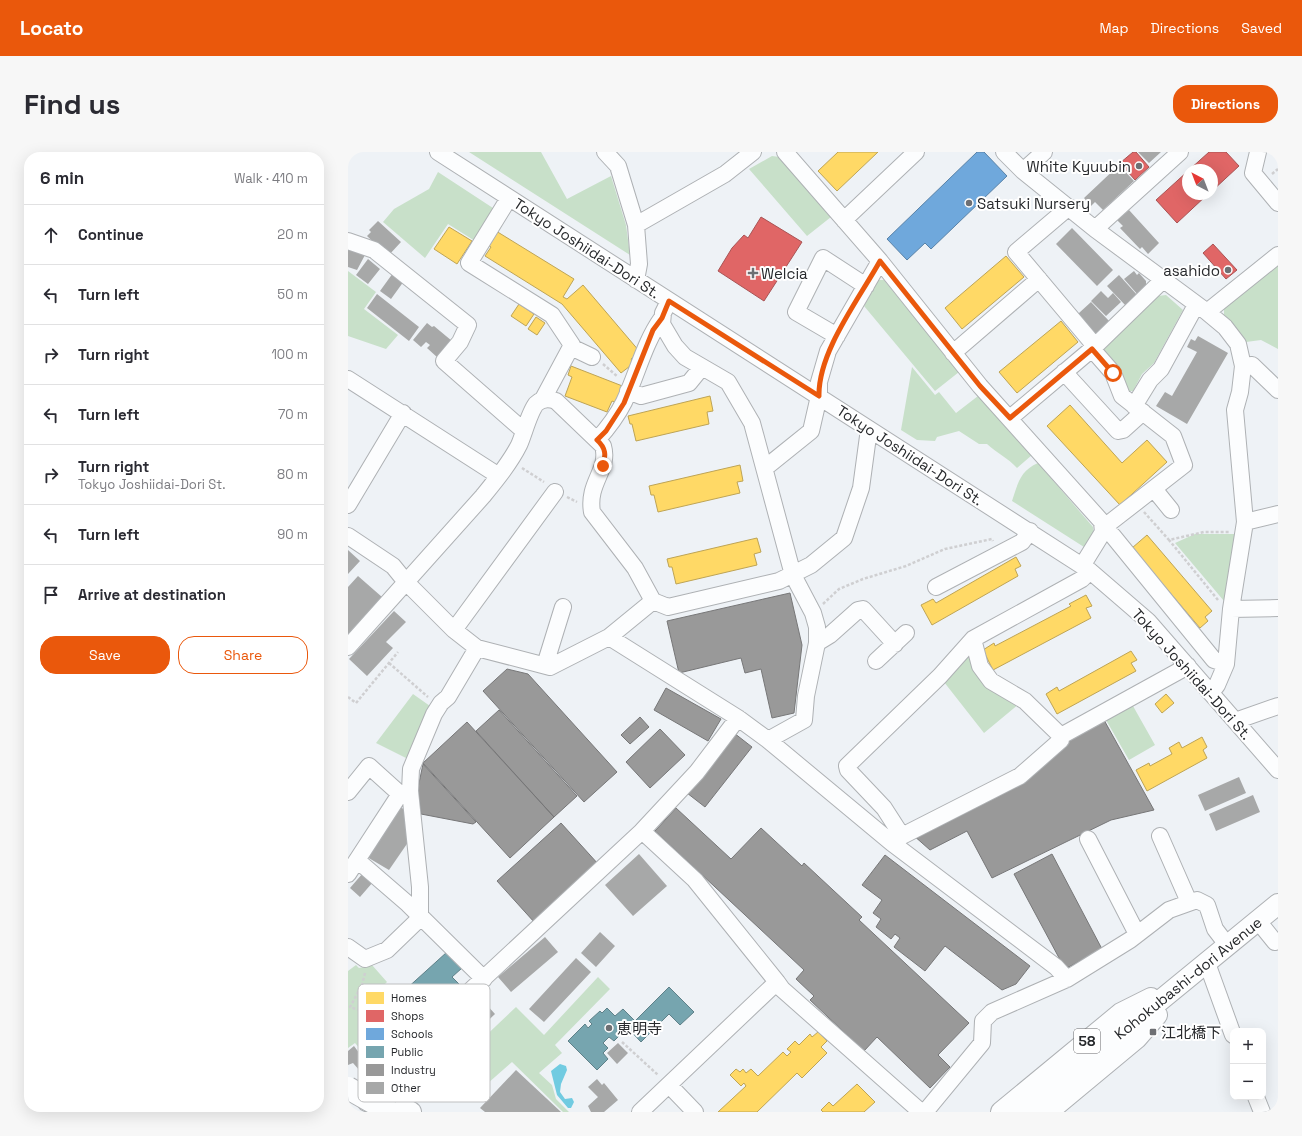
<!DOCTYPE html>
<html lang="en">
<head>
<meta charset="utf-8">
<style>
  body { margin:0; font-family:"Space Grotesk","Noto Sans JP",sans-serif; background:#f7f7f7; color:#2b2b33 }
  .controls { position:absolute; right:12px; bottom:12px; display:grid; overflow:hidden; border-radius:8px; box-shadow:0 4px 16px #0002 }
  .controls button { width:36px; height:36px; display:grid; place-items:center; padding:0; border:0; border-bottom:1px solid #e1e1e2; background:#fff; color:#2b2b33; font:20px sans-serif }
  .compass { position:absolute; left:834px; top:12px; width:36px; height:36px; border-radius:50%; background:#fff; box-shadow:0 4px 16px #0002; rotate:318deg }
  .stop { position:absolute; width:12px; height:12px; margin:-9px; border:3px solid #ea580c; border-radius:50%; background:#fff }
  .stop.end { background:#ea580c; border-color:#fff; box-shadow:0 1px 4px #0008 }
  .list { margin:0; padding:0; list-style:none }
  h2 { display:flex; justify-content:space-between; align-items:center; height:52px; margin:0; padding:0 16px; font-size:17px }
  h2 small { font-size:13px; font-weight:400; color:#7c7c81 }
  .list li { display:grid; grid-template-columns:26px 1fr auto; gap:12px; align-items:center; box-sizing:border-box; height:60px; padding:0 16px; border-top:1px solid #e1e1e2 }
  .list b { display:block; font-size:15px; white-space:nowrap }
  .list p { margin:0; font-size:13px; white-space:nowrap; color:#7c7c81 }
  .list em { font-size:13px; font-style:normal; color:#7c7c81 }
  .actions { display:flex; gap:8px; padding:12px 16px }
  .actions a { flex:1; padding:9px 0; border:1px solid #ea580c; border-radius:16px; text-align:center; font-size:14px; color:#ea580c }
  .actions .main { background:#ea580c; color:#fff }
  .icon { flex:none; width:22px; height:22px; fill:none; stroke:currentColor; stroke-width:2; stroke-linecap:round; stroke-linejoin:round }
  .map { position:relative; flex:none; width:930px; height:960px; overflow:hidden; border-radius:16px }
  header { display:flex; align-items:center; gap:24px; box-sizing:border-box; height:56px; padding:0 20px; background:#ea580c; color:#fff }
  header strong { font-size:19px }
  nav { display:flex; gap:22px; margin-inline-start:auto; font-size:14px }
  .intro { display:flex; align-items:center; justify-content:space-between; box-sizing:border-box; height:96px; padding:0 24px }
  h1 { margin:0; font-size:28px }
  .button { padding:10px 18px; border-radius:16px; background:#ea580c; color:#fff; font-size:14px; font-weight:700 }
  main { display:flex; gap:24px; padding:0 24px }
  aside { flex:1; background:#fff; border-radius:16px; box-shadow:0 4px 16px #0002 }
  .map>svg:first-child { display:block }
  .green { fill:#c8e0c9 }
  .water { fill:#71cbe1 }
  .homes { fill:#ffd966; stroke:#bea455 }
  .shops { fill:#e06666; stroke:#a85455 }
  .schools { fill:#6fa8dc; stroke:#5982a7 }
  .public { fill:#76a5af; stroke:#5e8088 }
  .industry { fill:#999; stroke:#777778 }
  .building { fill:#a7a8a8 }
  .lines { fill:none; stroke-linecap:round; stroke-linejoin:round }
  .minor-casing { stroke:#aeb1b4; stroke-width:18 }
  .major-casing { stroke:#aeb1b4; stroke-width:22 }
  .path { stroke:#cfcfd1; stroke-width:2.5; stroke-dasharray:3 2; stroke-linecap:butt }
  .minor { stroke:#fcfdfe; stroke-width:16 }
  .major { stroke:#fcfdfe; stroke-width:20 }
  .highway-bridge-casing { stroke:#aeb1b4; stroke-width:24; stroke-linecap:butt }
  .highway-bridge { stroke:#fcfdfe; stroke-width:22 }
  .route { stroke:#ea580c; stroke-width:5 }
  .poi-dot { fill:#6d6f73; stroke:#fff; stroke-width:1.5 }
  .labels { text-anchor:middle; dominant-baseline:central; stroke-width:4; stroke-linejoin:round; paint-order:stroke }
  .shield { fill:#fff; stroke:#68696b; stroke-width:1 }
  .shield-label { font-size:14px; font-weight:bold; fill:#27292c }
  .poi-label { font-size:15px; fill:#27292c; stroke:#fff; text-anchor:start }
  .street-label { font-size:15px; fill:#27292c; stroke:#fff }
  .key { fill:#fff; stroke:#bebfc0; stroke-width:1 }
  .key-label { font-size:11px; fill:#27292c }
</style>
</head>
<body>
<header>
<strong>Locato</strong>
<nav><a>Map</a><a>Directions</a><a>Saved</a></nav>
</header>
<div class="intro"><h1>Find us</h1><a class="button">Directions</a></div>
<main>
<aside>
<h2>6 min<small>Walk · 410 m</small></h2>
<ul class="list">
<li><svg class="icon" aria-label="ahead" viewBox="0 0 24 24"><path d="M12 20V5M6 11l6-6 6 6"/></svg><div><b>Continue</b></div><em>20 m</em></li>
<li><svg class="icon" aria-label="left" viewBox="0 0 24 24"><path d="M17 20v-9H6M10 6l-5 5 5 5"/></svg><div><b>Turn left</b></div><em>50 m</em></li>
<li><svg class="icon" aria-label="right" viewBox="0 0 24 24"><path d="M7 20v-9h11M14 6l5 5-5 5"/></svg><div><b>Turn right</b></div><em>100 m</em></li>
<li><svg class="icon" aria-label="left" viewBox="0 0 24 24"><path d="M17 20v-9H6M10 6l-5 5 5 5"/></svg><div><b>Turn left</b></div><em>70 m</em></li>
<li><svg class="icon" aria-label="right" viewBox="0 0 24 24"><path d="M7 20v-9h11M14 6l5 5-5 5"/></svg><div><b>Turn right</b><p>Tokyo Joshiidai-Dori St.</p></div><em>80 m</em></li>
<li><svg class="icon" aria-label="left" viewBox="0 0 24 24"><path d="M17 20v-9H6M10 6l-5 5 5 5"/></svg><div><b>Turn left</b></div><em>90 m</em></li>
<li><svg class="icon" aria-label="arrive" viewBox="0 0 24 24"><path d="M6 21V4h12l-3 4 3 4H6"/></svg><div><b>Arrive at destination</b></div></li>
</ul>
<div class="actions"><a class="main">Save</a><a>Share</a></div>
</aside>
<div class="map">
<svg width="930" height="960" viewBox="0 0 930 960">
  <rect width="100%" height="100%" fill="#eef2f6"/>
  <path class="green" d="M121,0h72l26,47 44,-23 15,49 4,30z
    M424,4l8,1 51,60 -24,19 -58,-67z
    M90,20l58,38 -21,31 -27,-17 -23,34 -42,-36 11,-13 35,-20z
    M930,113v84l-17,-9 -15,2 -22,-27v-8z
    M0,119l28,21 -12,17 34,26 -12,14 -38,-13z
    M530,128h6l75,92 -24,19 -71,-85z
    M818,143l17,15 -29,53 -12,11 -9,17h-6l-5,-20 -18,-18v-4l54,-53z
    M564,215l23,28 4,-3 17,21 22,-17 54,59 -15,13c-9,-10 -20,-15 -30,-24h-8l-20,-13 -22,6 -2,4 -18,-1 -16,-10z
    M690,311l55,64 1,6 -10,14 -72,-46c6,-18 8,-30 26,-38z
    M847,382h40l-11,67 -49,-58z
    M622,502l49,50 -35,29 -40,-51z
    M65,542l17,12 -20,54 -34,-17z
    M785,554l22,39 -26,15 -23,-40z
    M8,813l3,3 13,-3 15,17 -8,8 37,42 -41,35 -20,-24 -7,5v-77z
    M250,825l12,12 -55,56 7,8 -23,20 13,12 4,14 13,13h-6l-51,-50 -33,29 -23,-27 60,-57 28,28z"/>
  <path class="water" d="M212,912l6,2 1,4 -6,14 -1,8 5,7 7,-1 2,4 -3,6h-3l-11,-13 -6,-24z"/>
  <path class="homes" d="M490,0h40l-41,39 -19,-20z
    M101,75l23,14 -15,23 -23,-15z
    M148,79l78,48 -11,18 4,2 16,-14 57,67 -9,7 3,4 -13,10 -59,-69 -77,-48 6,-9 -3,-2z
    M658,104l18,21 -62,52 -17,-21z
    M171,152l15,10 -8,12 -15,-10z
    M188,165l9,6 -8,12 -9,-6z
    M713,169l17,21 -61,51 -18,-21z
    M223,214l54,21 -6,17 -7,-3 -5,11 -42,-16 7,-19 -4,-2z
    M362,244l3,15 -6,1 2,12 -73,17 -4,-17h-2l-2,-8z
    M722,253l52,58 25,-23 20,22 -47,43 -73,-79z
    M392,313l3,16 -6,1 3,11 -82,19 -4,-17h-3l-2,-9z
    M799,383l65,76 -7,6 3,4 -8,7 -68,-80z
    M409,386l4,14 -7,2 3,11 -81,19 -4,-17h-3l-2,-8z
    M668,405l5,9 -6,3 3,7 -86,49 -11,-20 12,-6 3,4z
    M738,443l6,11 -6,2 5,10 -98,52 -10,-20 11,-7 1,3 76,-40 -2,-2z
    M783,499l6,9 -6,3 5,8 -79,43 -11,-20 11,-7 2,4z
    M818,542l8,9 -12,10 -7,-9z
    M854,585l5,10 -4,3 4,8 -60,33 -11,-21 13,-7 1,3 22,-12 -3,-6 10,-6 3,6z
    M470,880l9,9 -6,6 6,6 -25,25 -5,-5 -40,39h-39l28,-26 -2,-3 -3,3 -11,-11 6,-6 4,3 3,-3 3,4 5,-4 7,7 25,-24 4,4 4,-4 -4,-3 8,-8 4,4 11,-11 2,3z
    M509,932l18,18 -11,10h-41l-2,-2 8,-8 4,4z"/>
  <path class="shops" d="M785,0h3l13,15 -14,13 -15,-17z
    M861,0h17l13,14 -27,25v-21h-23z
    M840,19v23h20l-31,29 -21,-23z
    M413,65l41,25 -38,59 -46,-30 14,-23 12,-13 4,3z
    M865,92l24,26 -11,9 -23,-26z"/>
  <path class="schools" d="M629,0h7l23,24 -76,73 -6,-6 -18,17 -20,-21z"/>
  <path class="public" d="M99,800l15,16 -10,9 7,7 -44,39 -21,-23z
    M321,835l25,25 -14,13 -11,-11 -28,28 -17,-18 -5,5 3,4 -8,8 -5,-4 -6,6 5,5 -5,5 5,6 -11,11 -29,-29 17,-17 3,4 4,-4 -3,-3 11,-10 2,2 5,-5 8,8 8,-7 12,12z"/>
  <path class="industry" d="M442,441l12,52 -8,68 -22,5 -11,-49 -16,4 -4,-15 -62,15 -12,-52z
    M159,517l21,5 89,98 -33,30 -101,-111z
    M318,536l55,31 -13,22 -54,-31z
    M151,558l78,86 -23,21 -78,-86z
    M292,565l9,10 -19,17 -9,-9z
    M756,568l50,90 -43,10 -119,58 -25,-47 -37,19 -17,-15 155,-97z
    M119,570l87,95 -44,41 -87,-95z
    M312,577l25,26 -35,33 -24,-26z
    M386,581l18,14 -47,60 -18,-14z
    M75,612l53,58 -3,2 -52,-10 -3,-26z
    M328,656l55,51 30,-31 41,38 2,-3 58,54 -3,3 110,103 -31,32 12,12 -20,21 -53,-51 -13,14 -54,-51 4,-4 -18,-17 8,-9 -149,-139z
    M213,671l38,42 -64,58 -38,-42z
    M704,702l50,95 -37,20 -51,-95z
    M537,703l145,111 -14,18 -14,6 -57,-44 -20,25 -31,-24 6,-9 -5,-4 -4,5 -15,-12 5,-8 -8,-6 9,-13 -20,-15z"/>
  <path class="building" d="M790,0h23l-12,11z
    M771,13l15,16 -31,29 -8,-8 -4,4 -7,-8z
    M781,58l30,33 -11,11 -6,-7 -2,2 -20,-21 3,-2 -6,-6z
    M30,69l23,21 -13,14 -21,-20 4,-4 -2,-2z
    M724,76l41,42 -16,16 -41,-42z
    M0,97l17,6 -8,15 -9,-3z
    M20,107l12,10 -12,15 -12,-9z
    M786,119l3,4 2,-2 7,8v6l-8,8 -14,-16z
    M45,121l11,8 -13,18 -11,-8z
    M771,123l19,21 -12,10 -19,-20z
    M753,139l7,7 5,-5 8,9 -15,14 -15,-15z
    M29,142l42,33 -10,14 -42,-33z
    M743,150l19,20 -13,12 -3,-1 -15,-15v-5z
    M79,171l5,4 2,-1 18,15 -14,17 -11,-10 3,-3 -4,-3 -5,5 -8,-7z
    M850,184l30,17 -41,71 -31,-18 9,-14 7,4 25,-44 -10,-5 4,-8 4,2z
    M0,398l12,11 -12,13z
    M10,424l24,21 -34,37v-47z
    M46,459l12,11 -20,20 7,6 -26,28 -18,-17z
    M891,625l7,16 -41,18 -7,-16z
    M905,643l7,17 -44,19 -7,-17z
    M52,655l7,4 4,27 -22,32 -22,-13z
    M291,702l28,32 -34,30 -28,-31z
    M15,721l10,9 -13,15 -10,-9z
    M252,780l15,14 -19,21 -15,-14z
    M197,785l13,15 -47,40 -13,-15z
    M228,806l15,14 -47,50 -15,-13z
    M129,842l18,20 -21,20 -18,-19z
    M270,891l10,10 -11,11 -10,-11z
    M6,894l14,19 -8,6 -7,-8 -5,2v-14z
    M168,918l45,42h-76l-5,-4z
    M249,927l5,6 2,-2 14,17 -14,12h-13l-3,-6 10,-9 -10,-10z"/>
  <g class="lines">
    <defs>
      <path id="minor" d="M90,0l652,419 58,50 130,149
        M257,0l13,14 18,59
        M437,0l95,109 100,125 122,136 1,10 -21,34
        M656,0l19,19 72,58 112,83 71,-57
        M910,0l-5,21 25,30
        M675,19l21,-19
        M161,46l-40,65 83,52 20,30 -29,54
        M721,55l-53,45 79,94
        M496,68l72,-68
        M747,77l85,-77
        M0,89l26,9 94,75 -8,17 -16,19 80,70
        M288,128l3,-16 -3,-39 89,-51 28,-22
        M321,149l-6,12 -1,11 13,22 10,11 43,25 24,41 41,152 20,38 4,14v16l-11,53 -2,24 -36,20
        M859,160l18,15 13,17 5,22 -3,26 -5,18 10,112 -14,87 -5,55 -9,21 -6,8
        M489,184l-41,-24 27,-54 43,28
        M223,195l21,10
        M744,197l21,24 9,23 51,40 11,29 -81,63 10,8 101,124 12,4
        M605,201l86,-74
        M895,214l9,-1 26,25
        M716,220l54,59 5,-1 20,-18
        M0,227l151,97
        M280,239l13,5 48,-13 13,-16
        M786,254l16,-26 11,-11 35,-64
        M662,266l82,-69 71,-69
        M249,288c10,-11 20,-24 27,-38 13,-27 20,-59 38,-84
        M417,316l46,-37 8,-35v-14l9,-31 52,-90
        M806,337l17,21
        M0,353l55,-92
        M897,370l33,-8
        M0,384l45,30 13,16 48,48 23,18
        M588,435l86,-45 8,-11
        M883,457l47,-1
        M106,478l101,-138
        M261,485l129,81 30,22 124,103 164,124 11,12
        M625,487l7,27 11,15 34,20 36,35
        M469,491l13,-8 28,-25 5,-1 32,35
        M0,495l135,-151c13,-16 27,-33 36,-51 5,-11 10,-32 17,-41 6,-6 13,-6 20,-3l47,45c7,24 -16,36 -11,66l43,56 18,33
        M528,509l30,-28
        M197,513l18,-58
        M887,569l43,-15
        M0,640l21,-26 31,28
        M554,684l-18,-28 -36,-38 -1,-4 93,-90 33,-37 109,-60 8,-8
        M812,684l29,66
        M740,687l49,95
        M545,690l9,-6 118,-60 41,-36v-4l127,-70
        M9,708l51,44 76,75
        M0,722l52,-80 10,-3
        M910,769l17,21 3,-1
        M0,795l17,12 22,-9 29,-28 4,-6v-29l-10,-96 1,-22 23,-55 7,-11 7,-6 29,-49 73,19 59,-30 44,-36 15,6 111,-26 32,-16 33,-27 17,-50 8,-59
        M859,811l26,72
        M429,830l5,7 139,123
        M321,933l26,27
        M908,945l6,15
        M18,951l5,-20 271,-252 55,-59 41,-54
        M292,960l137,-130 -82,-102 -53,-49
        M577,960l57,-69 1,-22 9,-9 75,-33 63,-39 39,-30 28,-10 10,5 8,24 13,17"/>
      <path id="major" d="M26,940l37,20
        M653,960l120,-99 30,-15
        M676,960l254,-208
        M700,960l89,-74 20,-23"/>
    </defs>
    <use href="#minor" class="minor-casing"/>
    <use href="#major" class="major-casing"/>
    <path class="path" d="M924,22l6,-5
      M255,212l15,13
      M174,316l22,14
      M219,345l10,5
      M796,360l25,28
      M870,448l-49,-60 35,-8h25
      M475,452l16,-15 24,-10 43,-13 39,-17 47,-10 1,2
      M41,511l39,34
      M0,545l8,6 42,-51
      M17,821l-3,12 -12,22 24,8 6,7 10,23
      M274,890l36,33"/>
    <use href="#minor" class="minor"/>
    <use href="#major" class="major"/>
    <defs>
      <path id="highway-bridge" d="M0,936l42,24"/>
    </defs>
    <use href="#highway-bridge" class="highway-bridge-casing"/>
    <use href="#highway-bridge" class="highway-bridge"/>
  </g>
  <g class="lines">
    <path class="route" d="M255,314c3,-11 3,-18 -6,-26l9,-9 18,-28 29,-73 9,-12 7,-17 150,95c-1,-44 40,-97 61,-135l100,125 30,32 82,-69 21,24"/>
  </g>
  <g class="poi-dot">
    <circle cx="791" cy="14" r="4"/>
    <circle cx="621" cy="51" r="4"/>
    <circle cx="880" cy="118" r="4"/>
    <path d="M403 115h4v4h4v4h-4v4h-4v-4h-4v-4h4z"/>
    <circle cx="261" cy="876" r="4"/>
    <rect x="801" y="876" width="8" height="8" rx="2"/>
  </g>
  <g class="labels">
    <rect class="shield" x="726" y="877" width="26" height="24" rx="3"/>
    <g class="shield-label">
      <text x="739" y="889">58</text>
    </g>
    <g class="poi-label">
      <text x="783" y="14" text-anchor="end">White Kyuubin</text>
      <text x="629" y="51">Satsuki Nursery</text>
      <text x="872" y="118" text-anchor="end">asahido</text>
      <text x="413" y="121">Welcia</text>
      <text x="269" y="876">恵明寺</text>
      <text x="813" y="880">江北橋下</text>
    </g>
    <g class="street-label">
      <text transform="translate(239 96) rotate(33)">Tokyo Joshiidai-Dori St.</text>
      <text transform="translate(562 303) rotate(33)">Tokyo Joshiidai-Dori St.</text>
      <text transform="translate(844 522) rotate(48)">Tokyo Joshiidai-Dori St.</text>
      <text transform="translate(840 826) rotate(-39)">Kohokubashi-dori Avenue</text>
    </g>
  </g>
  <rect x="10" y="832" width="132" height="118" rx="6" class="key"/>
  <rect x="18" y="840" width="18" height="12" fill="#ffd966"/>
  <rect x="18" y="858" width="18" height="12" fill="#e06666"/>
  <rect x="18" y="876" width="18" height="12" fill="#6fa8dc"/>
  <rect x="18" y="894" width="18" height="12" fill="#76a5af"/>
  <rect x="18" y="912" width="18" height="12" fill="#999"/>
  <rect x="18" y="930" width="18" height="12" fill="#a7a8a8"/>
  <g class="key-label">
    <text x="43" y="850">Homes</text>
    <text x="43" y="868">Shops</text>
    <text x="43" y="886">Schools</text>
    <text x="43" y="904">Public</text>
    <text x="43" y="922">Industry</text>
    <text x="43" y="940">Other</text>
  </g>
</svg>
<div class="controls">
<button>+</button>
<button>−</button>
</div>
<svg class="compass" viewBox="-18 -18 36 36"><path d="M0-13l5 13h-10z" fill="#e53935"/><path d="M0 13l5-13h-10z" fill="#7c7c81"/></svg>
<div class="stop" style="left:765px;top:221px"></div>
<div class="stop end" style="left:255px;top:314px"></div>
</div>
</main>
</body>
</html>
